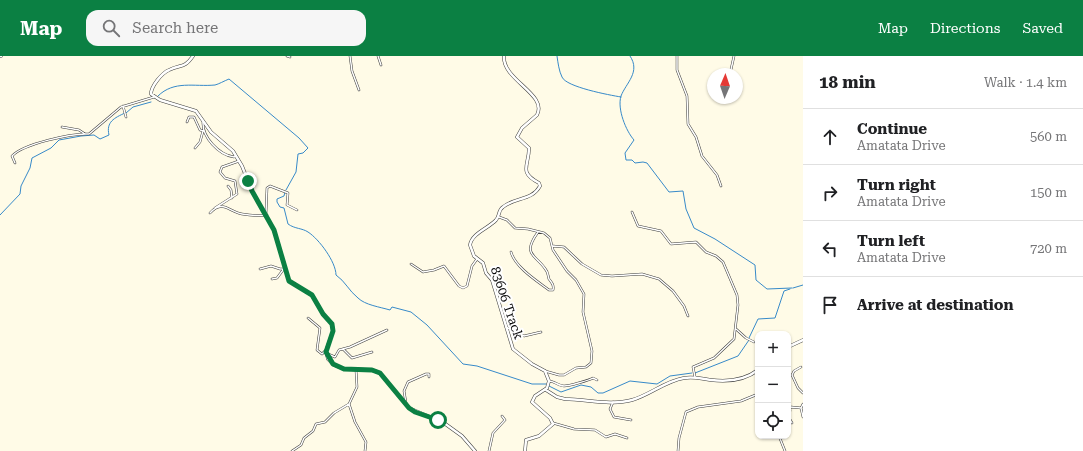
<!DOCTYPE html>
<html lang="en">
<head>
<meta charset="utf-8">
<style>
  body { margin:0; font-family:"Roboto Serif",serif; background:#f6f6f6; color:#202124 }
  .controls { position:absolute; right:12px; bottom:12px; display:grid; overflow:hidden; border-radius:8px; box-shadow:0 1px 3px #0004 }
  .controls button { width:36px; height:36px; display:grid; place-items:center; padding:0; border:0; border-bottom:1px solid #e0e0e0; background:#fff; color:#202124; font:20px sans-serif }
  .compass { position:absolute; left:707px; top:12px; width:36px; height:36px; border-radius:50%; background:#fff; box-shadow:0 1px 3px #0004; rotate:2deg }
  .stop { position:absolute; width:12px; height:12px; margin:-9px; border:3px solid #0b8043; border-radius:50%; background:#fff }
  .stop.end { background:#0b8043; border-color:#fff; box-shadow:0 1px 4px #0008 }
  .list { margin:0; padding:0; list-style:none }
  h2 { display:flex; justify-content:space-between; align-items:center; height:52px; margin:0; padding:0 16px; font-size:17px }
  h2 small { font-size:13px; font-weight:400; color:#757577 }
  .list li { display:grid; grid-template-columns:26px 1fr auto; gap:12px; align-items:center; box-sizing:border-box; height:56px; padding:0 16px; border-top:1px solid #e0e0e0 }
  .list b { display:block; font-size:15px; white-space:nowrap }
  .list p { margin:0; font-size:13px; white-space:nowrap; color:#757577 }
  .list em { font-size:13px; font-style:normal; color:#757577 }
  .icon { flex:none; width:22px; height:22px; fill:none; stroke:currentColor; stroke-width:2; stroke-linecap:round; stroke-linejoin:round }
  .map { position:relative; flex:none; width:803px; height:395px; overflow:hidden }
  header { display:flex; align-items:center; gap:24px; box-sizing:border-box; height:56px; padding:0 20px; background:#0b8043; color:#fff }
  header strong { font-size:19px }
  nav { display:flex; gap:22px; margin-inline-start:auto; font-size:14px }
  .search { width:280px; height:36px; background:#f6f6f6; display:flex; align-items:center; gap:10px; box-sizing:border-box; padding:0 14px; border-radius:12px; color:#757577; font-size:15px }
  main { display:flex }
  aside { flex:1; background:#fff }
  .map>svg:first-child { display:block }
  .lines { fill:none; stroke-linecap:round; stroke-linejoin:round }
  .stream { stroke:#378ac9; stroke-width:1 }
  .minor-casing { stroke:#3d3d3d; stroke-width:2.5 }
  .tertiary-casing { stroke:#3d3d3d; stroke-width:3.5 }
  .minor { stroke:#fff; stroke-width:1.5 }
  .tertiary { stroke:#fff; stroke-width:2.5 }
  .route { stroke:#0b8043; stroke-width:5 }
  .labels { text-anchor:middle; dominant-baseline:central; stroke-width:4; stroke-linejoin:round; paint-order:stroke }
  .street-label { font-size:13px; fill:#0a0a0a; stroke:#fff }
</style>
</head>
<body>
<header>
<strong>Map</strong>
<div class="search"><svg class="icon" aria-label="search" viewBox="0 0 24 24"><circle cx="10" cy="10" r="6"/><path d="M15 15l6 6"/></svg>Search here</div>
<nav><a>Map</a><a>Directions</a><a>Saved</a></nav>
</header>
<main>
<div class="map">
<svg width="803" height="395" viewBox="0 0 803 395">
  <rect width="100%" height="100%" fill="#fffbe7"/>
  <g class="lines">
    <path class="stream" d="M557,0c1,7 2,15 5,21 4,10 47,18 59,20
      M630,0c11,16 -4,27 -9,40 -4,13 5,35 13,44l-9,13 1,7h6l3,3 8,-1 4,1 22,29 14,-1 3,18 8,19 21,11 40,26 1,15 11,9 25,-1
      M158,40c16,-16 36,-9 57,-11 4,-1 9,-4 14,-6l70,59 9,10 -5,5 -5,1 -2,18 -10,18
      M126,57l7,-6 18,-5
      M285,136l-1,4 -7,3v3l3,5 4,1 4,16c7,5 14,4 20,8 11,7 28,30 28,43 9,6 13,16 22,23 7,7 22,9 32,12l2,-3 19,5 16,13 36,39 14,2 55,18h14
      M0,159l20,-21 1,-8 9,-18 2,-10 19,-10 8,-8 22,-4 13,-1 6,4 9,-4c-3,-13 5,-17 16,-22
      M793,232l10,-3
      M749,282l9,-19 17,-1 9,-27 6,-2
      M695,317l43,-17 11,-16
      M549,330l12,6 20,-7 10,2 7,6h5l27,-12 27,3 13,-8 22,-3"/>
    <defs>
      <path id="minor" d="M287,0l3,1
        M350,0l2,15 7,19
        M378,0l3,9
        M677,0v14l10,26 1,28 8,13 6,19 15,19 4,11
        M730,18l4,-18
        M123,50l3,11
        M187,66l2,-5h5l6,13 4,1
        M203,66c-1,15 16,33 31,35l2,-1
        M62,71l17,3 6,4
        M195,92l5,-6 3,-11
        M15,107l-3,-7c11,-12 60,-23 77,-22l32,-27 33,-10
        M228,130l3,4 1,8
        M215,152l22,-14 -2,-13 -10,-3 -5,-6 2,-5 17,-6
        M632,156l6,14 23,5 10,13 25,-2 10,10 10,4 7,6 14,33 1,10 -4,34 -20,19 -21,9 2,10
        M210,157c13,-14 19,-1 32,1 7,1 18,2 25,1
        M266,157l1,-25 3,-2 18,7 -1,12 10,5
        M499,161l8,3 8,8 13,1 16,4 6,5 3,12 14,21 9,9 8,14 -1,18 9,39 -1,12 -5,4 -10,1 -12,7h-5l-14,-4
        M553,190l11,1 18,17 19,11 11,1 30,-2 17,5 14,12 11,15 4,10
        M511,196c4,15 26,29 38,38h4c1,-5 -1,-7 -4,-11 -1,-3 -1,-7 -3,-9 -10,-16 -25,-14 -8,-38
        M411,208l12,8 11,-2 10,-4 15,20 4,2 4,-2 5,-20 5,-7
        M260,213l11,-3 9,3h5
        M272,223l5,-1 6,-8
        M308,262l12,10 -3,22 5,4 3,-3
        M506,271l18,9 17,-4
        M736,273l10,9 8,4
        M343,293l9,9 20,-6
        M328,298l7,3 4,-7 11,-3 37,-17
        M801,311l-7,4 -2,4 6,13 5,5
        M549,325c5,0 10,5 15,5 5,0 26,-6 29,-8l4,2
        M788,328v1
        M613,346l-3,7 4,8 17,3
        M406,347l-2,-12 4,-9 18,-8h3v3
        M349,348l6,18 11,20 -1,9
        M803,348l-2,4 2,9
        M788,354l3,-3 10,1
        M790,354l-1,8 3,5
        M553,367l21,6 21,1 11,7 9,-3 12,4
        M779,380l6,15
        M292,395l9,-6 3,-7 9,-7 3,-7 9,-2 9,-9 15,-9 8,-17 -1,-17
        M489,395l4,-18 12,-13 -3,-4
        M678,395l1,-13 7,-26 12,-5 43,-6 17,-7"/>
      <path id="tertiary" d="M0,0h1
        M193,0c-9,13 -12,8 -24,14 -7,3 -18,16 -18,24l9,6 36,11 15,21 22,19 9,15 10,25 22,39 15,51 23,14 11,19 9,10 1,7 -7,20 2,8 6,6 10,4 28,1 8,3 29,35 35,15 18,13 13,15
        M504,0c-2,24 44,38 33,59l-15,13 -5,9 12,11c0,18 -11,24 10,35l1,3c-8,15 -25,11 -37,21 -5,3 -3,9 -7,13 -7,8 -24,13 -26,25l4,11 9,7 3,10 6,7 21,69 19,15 13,7 4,10 -2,7 -12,8 -3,6 18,16 3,6 -14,12 -13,4 -1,11
        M788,291l15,-7
        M546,334l11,7 8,2c21,0 46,7 67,1 18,-5 33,-19 52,-22 10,-2 18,1 27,2 16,2 34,0 47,-10"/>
    </defs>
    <use href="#minor" class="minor-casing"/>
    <use href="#tertiary" class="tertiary-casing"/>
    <use href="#minor" class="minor"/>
    <use href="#tertiary" class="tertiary"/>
  </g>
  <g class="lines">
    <path class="route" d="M248,125l4,10 22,39 15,51 23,14 11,19 9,10 1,7 -7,21 7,12 11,5 28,1 8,3 29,35 6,4 23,8"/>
  </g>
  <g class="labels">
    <g class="street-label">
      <text transform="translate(507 247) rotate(71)">83606 Track</text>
    </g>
  </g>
</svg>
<div class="controls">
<button>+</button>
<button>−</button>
<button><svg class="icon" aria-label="locate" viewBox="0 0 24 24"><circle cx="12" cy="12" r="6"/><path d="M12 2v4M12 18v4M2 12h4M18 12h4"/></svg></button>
</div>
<svg class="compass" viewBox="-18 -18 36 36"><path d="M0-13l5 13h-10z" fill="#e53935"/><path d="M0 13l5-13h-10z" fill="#757577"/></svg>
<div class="stop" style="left:438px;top:364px"></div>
<div class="stop end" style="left:248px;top:125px"></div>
</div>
<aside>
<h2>18 min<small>Walk · 1.4 km</small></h2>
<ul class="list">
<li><svg class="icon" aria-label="ahead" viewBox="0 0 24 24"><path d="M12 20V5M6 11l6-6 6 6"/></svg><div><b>Continue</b><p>Amatata Drive</p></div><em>560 m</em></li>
<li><svg class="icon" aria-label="right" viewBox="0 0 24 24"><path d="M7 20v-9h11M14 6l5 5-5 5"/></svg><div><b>Turn right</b><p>Amatata Drive</p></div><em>150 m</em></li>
<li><svg class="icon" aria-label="left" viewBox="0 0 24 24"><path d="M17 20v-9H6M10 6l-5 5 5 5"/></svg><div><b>Turn left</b><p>Amatata Drive</p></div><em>720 m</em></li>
<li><svg class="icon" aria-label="arrive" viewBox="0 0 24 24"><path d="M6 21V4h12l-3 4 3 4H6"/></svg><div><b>Arrive at destination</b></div></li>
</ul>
</aside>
</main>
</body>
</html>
